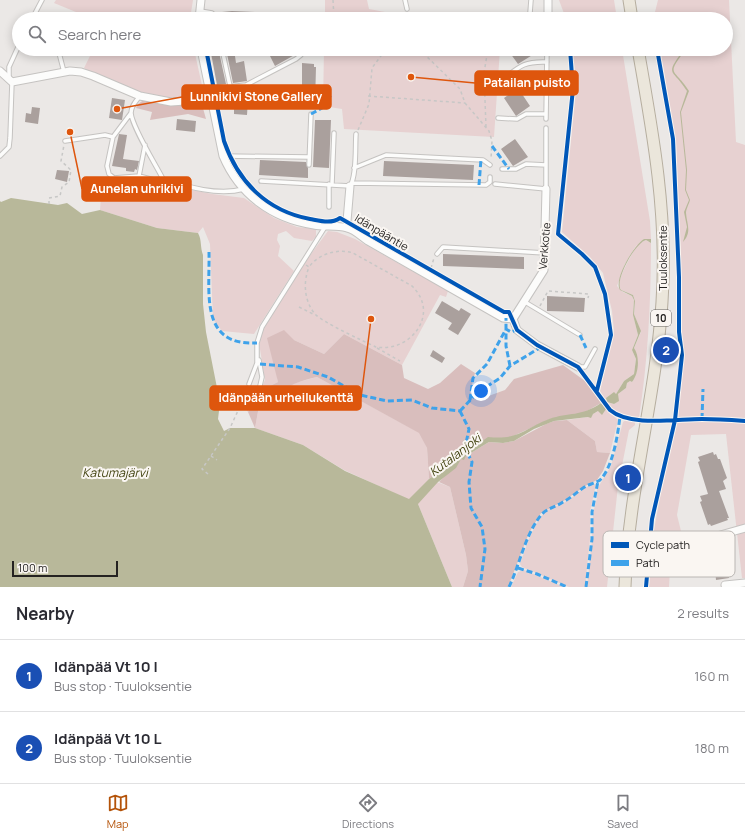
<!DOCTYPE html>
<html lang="en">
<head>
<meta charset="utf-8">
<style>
  body { margin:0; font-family:Manrope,sans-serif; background:#f2f2f3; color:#2b2b33 }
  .scale { position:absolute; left:12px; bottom:10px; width:106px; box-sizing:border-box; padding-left:4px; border:2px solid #242221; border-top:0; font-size:11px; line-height:14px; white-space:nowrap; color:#242221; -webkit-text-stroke:3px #faf6f2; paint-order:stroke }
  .you { position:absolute; left:481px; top:391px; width:14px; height:14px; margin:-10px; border:3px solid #fff; border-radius:50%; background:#1a73e8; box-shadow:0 0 0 6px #1a73e833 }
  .badge { display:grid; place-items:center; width:26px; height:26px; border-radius:50%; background:#b45309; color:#fff; font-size:13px; font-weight:700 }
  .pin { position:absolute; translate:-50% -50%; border:2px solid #fff; box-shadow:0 1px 4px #0006 }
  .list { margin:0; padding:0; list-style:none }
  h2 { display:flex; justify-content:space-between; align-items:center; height:52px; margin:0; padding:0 16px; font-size:17px }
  h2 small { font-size:13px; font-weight:400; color:#7c7c81 }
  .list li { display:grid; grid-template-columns:26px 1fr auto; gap:12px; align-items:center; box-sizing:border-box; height:72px; padding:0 16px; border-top:1px solid #e1e1e2 }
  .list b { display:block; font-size:15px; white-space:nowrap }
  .list p { margin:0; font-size:13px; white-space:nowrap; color:#7c7c81 }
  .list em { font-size:13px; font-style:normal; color:#7c7c81 }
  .icon { flex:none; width:22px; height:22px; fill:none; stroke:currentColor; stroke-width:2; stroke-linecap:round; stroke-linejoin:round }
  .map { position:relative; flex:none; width:745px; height:587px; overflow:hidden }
  .search { position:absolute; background:#fff; box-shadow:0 2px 10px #0003; left:12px; right:12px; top:12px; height:44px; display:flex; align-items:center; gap:10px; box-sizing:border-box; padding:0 14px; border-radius:22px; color:#7c7c81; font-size:15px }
  .sheet { height:196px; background:#fff }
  nav { display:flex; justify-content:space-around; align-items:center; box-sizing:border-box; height:56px; border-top:1px solid #e1e1e2; background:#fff; font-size:11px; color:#7c7c81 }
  nav a { display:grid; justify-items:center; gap:2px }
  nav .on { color:#b45309 }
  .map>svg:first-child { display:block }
  .green { fill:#e7d1d1 }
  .forest { fill:#d9bebd }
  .water { fill:#b8b89a }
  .building { fill:#aaa09d }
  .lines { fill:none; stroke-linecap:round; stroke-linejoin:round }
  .service-casing { stroke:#c5c3c1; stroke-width:5.5 }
  .minor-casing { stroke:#c5c3c1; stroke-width:9 }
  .trunk-casing { stroke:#b6ae9f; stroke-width:13 }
  .path { stroke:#c7c7c6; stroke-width:1.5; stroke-dasharray:3 3; stroke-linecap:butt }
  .service { stroke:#fcfcfb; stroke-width:3.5 }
  .minor { stroke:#fcfcfb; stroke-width:7 }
  .trunk { stroke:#ebe6db; stroke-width:11 }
  .quiet { stroke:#3ea2ea; stroke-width:3; stroke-dasharray:6 3; stroke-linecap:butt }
  .cycleway-casing { stroke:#faf6f2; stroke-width:6 }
  .cycleway { stroke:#0057b8; stroke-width:4 }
  .labels { text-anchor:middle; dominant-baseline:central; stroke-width:4; stroke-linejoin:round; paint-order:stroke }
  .shield { fill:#faf6f2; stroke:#646260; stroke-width:1 }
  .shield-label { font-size:10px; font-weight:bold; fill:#242221 }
  .street-label { font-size:11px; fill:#242221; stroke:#faf6f2 }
  .water-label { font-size:12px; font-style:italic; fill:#3f400c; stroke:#faf6f2 }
  .key { fill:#faf6f2; stroke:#bab6b3; stroke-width:1 }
  .key-label { font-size:11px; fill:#242221 }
  .leader { fill:none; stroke:#de560d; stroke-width:1.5 }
  .callout-dot { fill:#de560d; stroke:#faf6f2; stroke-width:1.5 }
  .callout { fill:#de560d; stroke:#de560d; stroke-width:1.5 }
  .callout-label { font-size:12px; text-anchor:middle; font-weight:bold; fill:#fff }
</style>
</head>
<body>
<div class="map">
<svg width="745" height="587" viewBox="0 0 745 587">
  <rect width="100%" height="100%" fill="#ebe8e6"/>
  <path class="green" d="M56,0h137l-3,19h-97l-39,-16z
    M325,0h42l2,9 37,7 34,3h-115z
    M559,0h55l3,19h-51z
    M658,0h71l7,142 9,3v433h-3l-16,-144 -35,1 -14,80 8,32 -14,5 -2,35h-20l5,-57 6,-33 17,-73 7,-72 -3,-22v-66l-5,-122 -16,-93h66v-30h-71v-7z
    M82,49h112l9,41c-4,2 -9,6 -14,7 -32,6 -78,-13 -105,-29l7,-14 -9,-4z
    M324,49h176l-6,88 -150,-8 -2,-20 -19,-3z
    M573,49h49l28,172 1,18h-7l-6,5 8,-4 5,3c0,58 -3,117 -12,175l-24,-6 -8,-10 7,2 4,-3v-7l8,-6 1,-5 3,-2 2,1c7,-9 7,-25 2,-34l7,-16 -7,-18 1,-13 -2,-6 -12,-5 -2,-4c2,-16 12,-28 18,-42l-12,20 -8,22 6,6 9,4 2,4 -1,15 5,20 -6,15 4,9 -2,15 -10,7 -8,13 -9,4 -1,3 -6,-10 14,-60 -2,-20 -9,-38 -13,-16 -28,-25 14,-142z
    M163,184l49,10 32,4 30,20 23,9 19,2v8l-4,4 -18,-3 -8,-7 -8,3 -1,6 3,6 -2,10 16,15 -40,63 -32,-3 -9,-12 -3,-75 -7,-17 -5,6 -41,-5 -57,-18 1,-14 13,2 2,-10h32z
    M328,231l9,1 18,7 93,52 -2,6 -6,-2 -38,70 -58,-31 -20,20 -30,-14 -18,29 2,13 -18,9 -12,21 -11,-12 11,-17 12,8 5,-11 -6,-37 3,-12 46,-73z
    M317,377l103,56 7,15 2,31 21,8 16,68 2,16 -5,16h-11l-34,-83 -74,-34 -41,-25 -48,-17 4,-22 14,-2 18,-20z
    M606,409l12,11 -8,33 -13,-1 -2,-11 -28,-21 21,-3 10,-6z
    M626,420l9,1v4l-6,5 -11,56 -11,101h-20l5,-47 1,-27 4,-15v-9l14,-23 12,-44z
    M596,484l-6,28v27l-5,48h-16l-47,-20 -2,-3c6,-16 14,-44 28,-54 7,-4 15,-6 22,-11 8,-6 16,-14 26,-15z
    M524,570l40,17h-53l7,-15z"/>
  <path class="forest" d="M145,99l41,5 15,-3 5,18 -18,-5 -38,6 2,-8 -16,-4 2,-4z
    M284,330l10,10 30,14 20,-20 58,31 2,13 24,11 12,-6 21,-19 14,9 -5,20 13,5 22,-8 9,-11 49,-14 22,16 16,22 -19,11 -32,5 -41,19h-12l-16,4 -52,37 -2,-31 -8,-15 -102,-56c-24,6 -29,7 -44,27l-14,2 -4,22 -7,-16 12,-21 18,-9 -11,-44z
    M567,420l28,21 2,11 13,1 -7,18 -6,9 -10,5 -25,17 -21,11 -12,20 -21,54h-45l5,-16 -2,-16 -16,-68 -11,-5 22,-23 28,-17 13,1 12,-2 32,-17 8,-3z"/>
  <path class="water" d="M684,49h2c-21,28 -12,18 3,42l-8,21 6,58 -1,20 4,10c-1,4 -4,9 -4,13 1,12 6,19 -3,29l4,-15 -3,-15 5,-12 -4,-10 1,-20 -6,-58 7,-21c-15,-24 -23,-14 -3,-42z
    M11,198l47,7 9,-2 15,11 18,-4 57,18 41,5c4,7 2,14 5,22v49l3,28 14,71 -2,16 6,12 6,-3h25l48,17 42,26 64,28 20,-20 59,-42c32,3 35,-8 61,-18 20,-7 32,-2 52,-16l5,6 -4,6 -4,-4 -5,3 -2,4 -3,-1 -34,4 -20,8 -20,12 -11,2 -14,-1 -23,14 -2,4 -3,-1 -5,9 -18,14 -20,22 34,83h-452v-386l1,1z
    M644,239h7v4l-5,-3c-11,3 -32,41 -25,50l12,5 2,6 -1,13 7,17 -7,17c6,8 5,26 -2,34l-2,-1 -3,2 -1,5 -8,6 1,7 -5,3 -7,-2 -1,-4 8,-6 2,2 8,-13 10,-7 2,-15 -4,-9 6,-15 -5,-20 1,-15 -2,-4 -12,-6c-7,-10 14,-45 24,-51z"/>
  <path class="building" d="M232,11l23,1v7h-32l-1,-7z
    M226,49h8l2,14 8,-2 3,20 -14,2z
    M283,49h13l2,4 -23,13 -5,-10z
    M507,49h23l4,5 -16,10z
    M219,52l7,32 -9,1 -6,-32z
    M302,63l12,1v3h2l-1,37 -13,-1z
    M518,88l12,18 -14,10 -12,-18z
    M234,96h12v4h2l-1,15 -13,-1z
    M112,98l13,2 -3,20 -13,-2z
    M32,107l8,1 -2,16 -13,-2 1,-9 5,1z
    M177,119l19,2 -1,11 -19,-2z
    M315,120h16l-2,48 -16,-1z
    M119,134l8,1 -4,24 16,2 -2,9 -2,-1 -1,3 -8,-1v-3l-14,-2z
    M515,139l13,18 -15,9 -12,-17z
    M260,160l46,2 2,6v10l-49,-3z
    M384,161l90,4 -1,15 -90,-4z
    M57,170l12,1 -2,11 -12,-3z
    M443,254l81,3v12l-81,-3z
    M547,296l38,2 -1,14 -37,-1z
    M442,301l17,10 2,-3 10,6 -13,21 -10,-6 4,-6 -17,-10z
    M433,350l12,8 -3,5 -12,-7z
    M713,452l1,3 2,-1 2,5h2l7,19 -4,3 3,8 -7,2 10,27h-2l1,2 -17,6 -1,-2 -2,1 -8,-23 2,-1 -2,-5 8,-2 -10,-32 2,-1 -2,-4z
    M733,543v11h-4l2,21h-2v3l-13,2 -1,-11h2v-3l6,-3 -1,-19z"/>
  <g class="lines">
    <defs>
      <path id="service" d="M405,0l2,9
        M200,11l12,2 7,6
        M530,13l1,-13
        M32,19l10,-19
        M58,49l6,23
        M222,49l8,37
        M201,51l14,-2
        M9,78v-11l10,-22
        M501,81c18,-14 22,-20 46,-19
        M210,89l36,-4 50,-26 5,-4 3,-6
        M140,96c-4,5 -9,10 -9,17 1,14 25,52 32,66 25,8 55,17 81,10
        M131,113l-18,24 -6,29 2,8 5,4 25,-2 15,4 9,-1
        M498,118l19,1 9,-5h20
        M546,119l1,-70
        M65,141l40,-6 8,2
        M0,156l9,-9 1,-9 2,-56
        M223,156l86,1
        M309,165l2,-51
        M354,168l32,-13 97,5 7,5
        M502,169h14l10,-5 20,1
        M139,176l6,-31
        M261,181l89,5c7,-10 5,-40 6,-52
        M352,183l134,2 4,-3v-5
        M332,184l2,-51
        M495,184l51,5v-61
        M329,207v-23
        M437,254l6,-7 102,6
        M525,302l55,33
        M578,367h7l10,-18
        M249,384l8,-21v-20l5,-16 63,-100
        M259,390l3,-13 -3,-17"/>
      <path id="minor" d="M199,19l2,-19
        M548,19v-19
        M201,49l22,107c16,38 49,63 91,69 10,2 23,0 33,3 7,1 15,9 21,13l135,77 10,1
        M0,71l12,11 58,-11 11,1 12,4 47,20 31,6 14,-1 24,-7
        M348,228l-1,-7 3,-35
        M513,319l31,-49 2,-81
        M513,319l4,11 20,15 41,22
        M692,543l53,-15
        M725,585l20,-2"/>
      <path id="trunk" d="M629,0l3,19
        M625,587c3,-96 31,-189 37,-285 6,-86 -9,-169 -24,-253"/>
    </defs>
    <use href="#service" class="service-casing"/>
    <use href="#minor" class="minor-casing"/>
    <use href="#trunk" class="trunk-casing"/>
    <path class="path" d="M333,0l1,19
      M419,49l41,40 5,14 24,28 3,10 -1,18
      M368,96l97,7
      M486,127l-2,-54 4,-24
      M358,130l11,-26 3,-36 14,-19
      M49,204v-6l11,-2 2,-9 7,-5 2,-12 -10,-9 3,-16
      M306,265l3,2c-6,15 -5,34 6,47 7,8 48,27 61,33 34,6 65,-33 36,-61l-59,-33c-15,-5 -35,1 -44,14
      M431,268l3,-10
      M540,306l8,-15 41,3 -1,4
      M299,307l16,8
      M377,348l23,13
      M666,350l16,3
      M211,456l6,4
      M208,474l-6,-5 28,-41 18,-39"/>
    <use href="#service" class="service"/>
    <use href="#minor" class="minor"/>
    <use href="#trunk" class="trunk"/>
    <path class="quiet" d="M311,114l11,-6 9,-12
      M492,146l17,23
      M479,185l2,-26
      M209,252c1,41 -10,94 48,91
      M580,335l6,13
      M260,364l38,3 30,10 32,18 27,6 25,-1 20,8 28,3
      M510,366l-4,-20v-17l5,3 6,-2
      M470,400l3,-22 14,-14 19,-35v-11
      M460,411l9,18 -4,19 7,14 -3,20 2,26 11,19 3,22 -5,38
      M460,411l17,-18 23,-15 10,-12 31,-19
      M702,419l1,-30
      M518,568l19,6 30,13
      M509,587c11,-23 16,-53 33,-73 6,-6 14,-7 21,-12 8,-4 15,-11 23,-16 4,-2 10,-3 14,-6 13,-13 18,-46 20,-64
      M586,587l6,-48v-27l6,-31"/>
    <defs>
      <path id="cycleway" d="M206,49l18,92c14,41 43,70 86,78 11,2 21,5 30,-1l164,94h5l8,18 20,15 41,22 32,43c20,17 66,9 92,9 14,0 29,1 43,2
        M570,49l3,40 -15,145 24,20 13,13 10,27 6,41 -14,55
        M646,587l6,-68 23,-99 7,-65 -3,-23v-55l-6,-138 -16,-90"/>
    </defs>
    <use href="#cycleway" class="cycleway-casing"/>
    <use href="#cycleway" class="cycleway"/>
  </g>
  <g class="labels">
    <rect class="shield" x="651" y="310" width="20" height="16" rx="3"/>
    <g class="shield-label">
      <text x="661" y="318">10</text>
    </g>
    <g class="street-label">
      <text transform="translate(382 232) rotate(31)">Idänpääntie</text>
      <text transform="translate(544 246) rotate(-85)">Verkkotie</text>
      <text transform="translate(662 258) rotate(-90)">Tuuloksentie</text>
    </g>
    <g class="water-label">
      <text transform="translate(455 455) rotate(-37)">Kutalanjoki</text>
      <text x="115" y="472">Katumajärvi</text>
    </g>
  </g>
  <rect x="603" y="531" width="132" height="46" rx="6" class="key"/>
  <rect x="611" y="542" width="18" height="6" fill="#0057b8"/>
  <rect x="611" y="560" width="18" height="6" fill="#3ea2ea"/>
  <g class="key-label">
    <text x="636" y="549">Cycle path</text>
    <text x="636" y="567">Path</text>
  </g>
  <path class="leader" d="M411 77L475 83M117 109L182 97M70 132L82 189M371 319L361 398"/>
  <g class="callout-dot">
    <circle cx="411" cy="77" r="4"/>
    <circle cx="117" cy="109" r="4"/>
    <circle cx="70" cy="132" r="4"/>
    <circle cx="371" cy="319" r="4"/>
  </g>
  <g class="callout">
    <rect x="475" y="71" width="103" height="24" rx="4"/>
    <rect x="182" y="85" width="149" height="24" rx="4"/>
    <rect x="82" y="177" width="109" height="24" rx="4"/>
    <rect x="210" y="386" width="151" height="24" rx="4"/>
  </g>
  <g class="callout-label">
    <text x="527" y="87">Patailan puisto</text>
    <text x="256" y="101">Lunnikivi Stone Gallery</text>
    <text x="137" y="193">Aunelan uhrikivi</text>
    <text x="286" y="402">Idänpään urheilukenttä</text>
  </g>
</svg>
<div class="scale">100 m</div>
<div class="you"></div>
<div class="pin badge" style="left:628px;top:478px;background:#1a4fb4">1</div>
<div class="pin badge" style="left:666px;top:350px;background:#1a4fb4">2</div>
<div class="search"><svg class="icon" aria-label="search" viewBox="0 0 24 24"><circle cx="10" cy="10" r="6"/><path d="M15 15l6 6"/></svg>Search here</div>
</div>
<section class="sheet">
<h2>Nearby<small>2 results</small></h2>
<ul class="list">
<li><span class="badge" style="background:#1a4fb4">1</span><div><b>Idänpää Vt 10 I</b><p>Bus stop · Tuuloksentie</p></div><em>160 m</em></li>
<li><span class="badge" style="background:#1a4fb4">2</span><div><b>Idänpää Vt 10 L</b><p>Bus stop · Tuuloksentie</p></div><em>180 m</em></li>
</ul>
</section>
<nav>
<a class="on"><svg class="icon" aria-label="map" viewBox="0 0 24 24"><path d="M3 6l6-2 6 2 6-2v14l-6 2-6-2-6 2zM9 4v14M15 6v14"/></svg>Map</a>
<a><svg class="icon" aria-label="directions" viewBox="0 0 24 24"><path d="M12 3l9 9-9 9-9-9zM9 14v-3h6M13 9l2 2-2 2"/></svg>Directions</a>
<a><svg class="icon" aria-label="saved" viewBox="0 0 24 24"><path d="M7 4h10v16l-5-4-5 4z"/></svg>Saved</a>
</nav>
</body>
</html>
